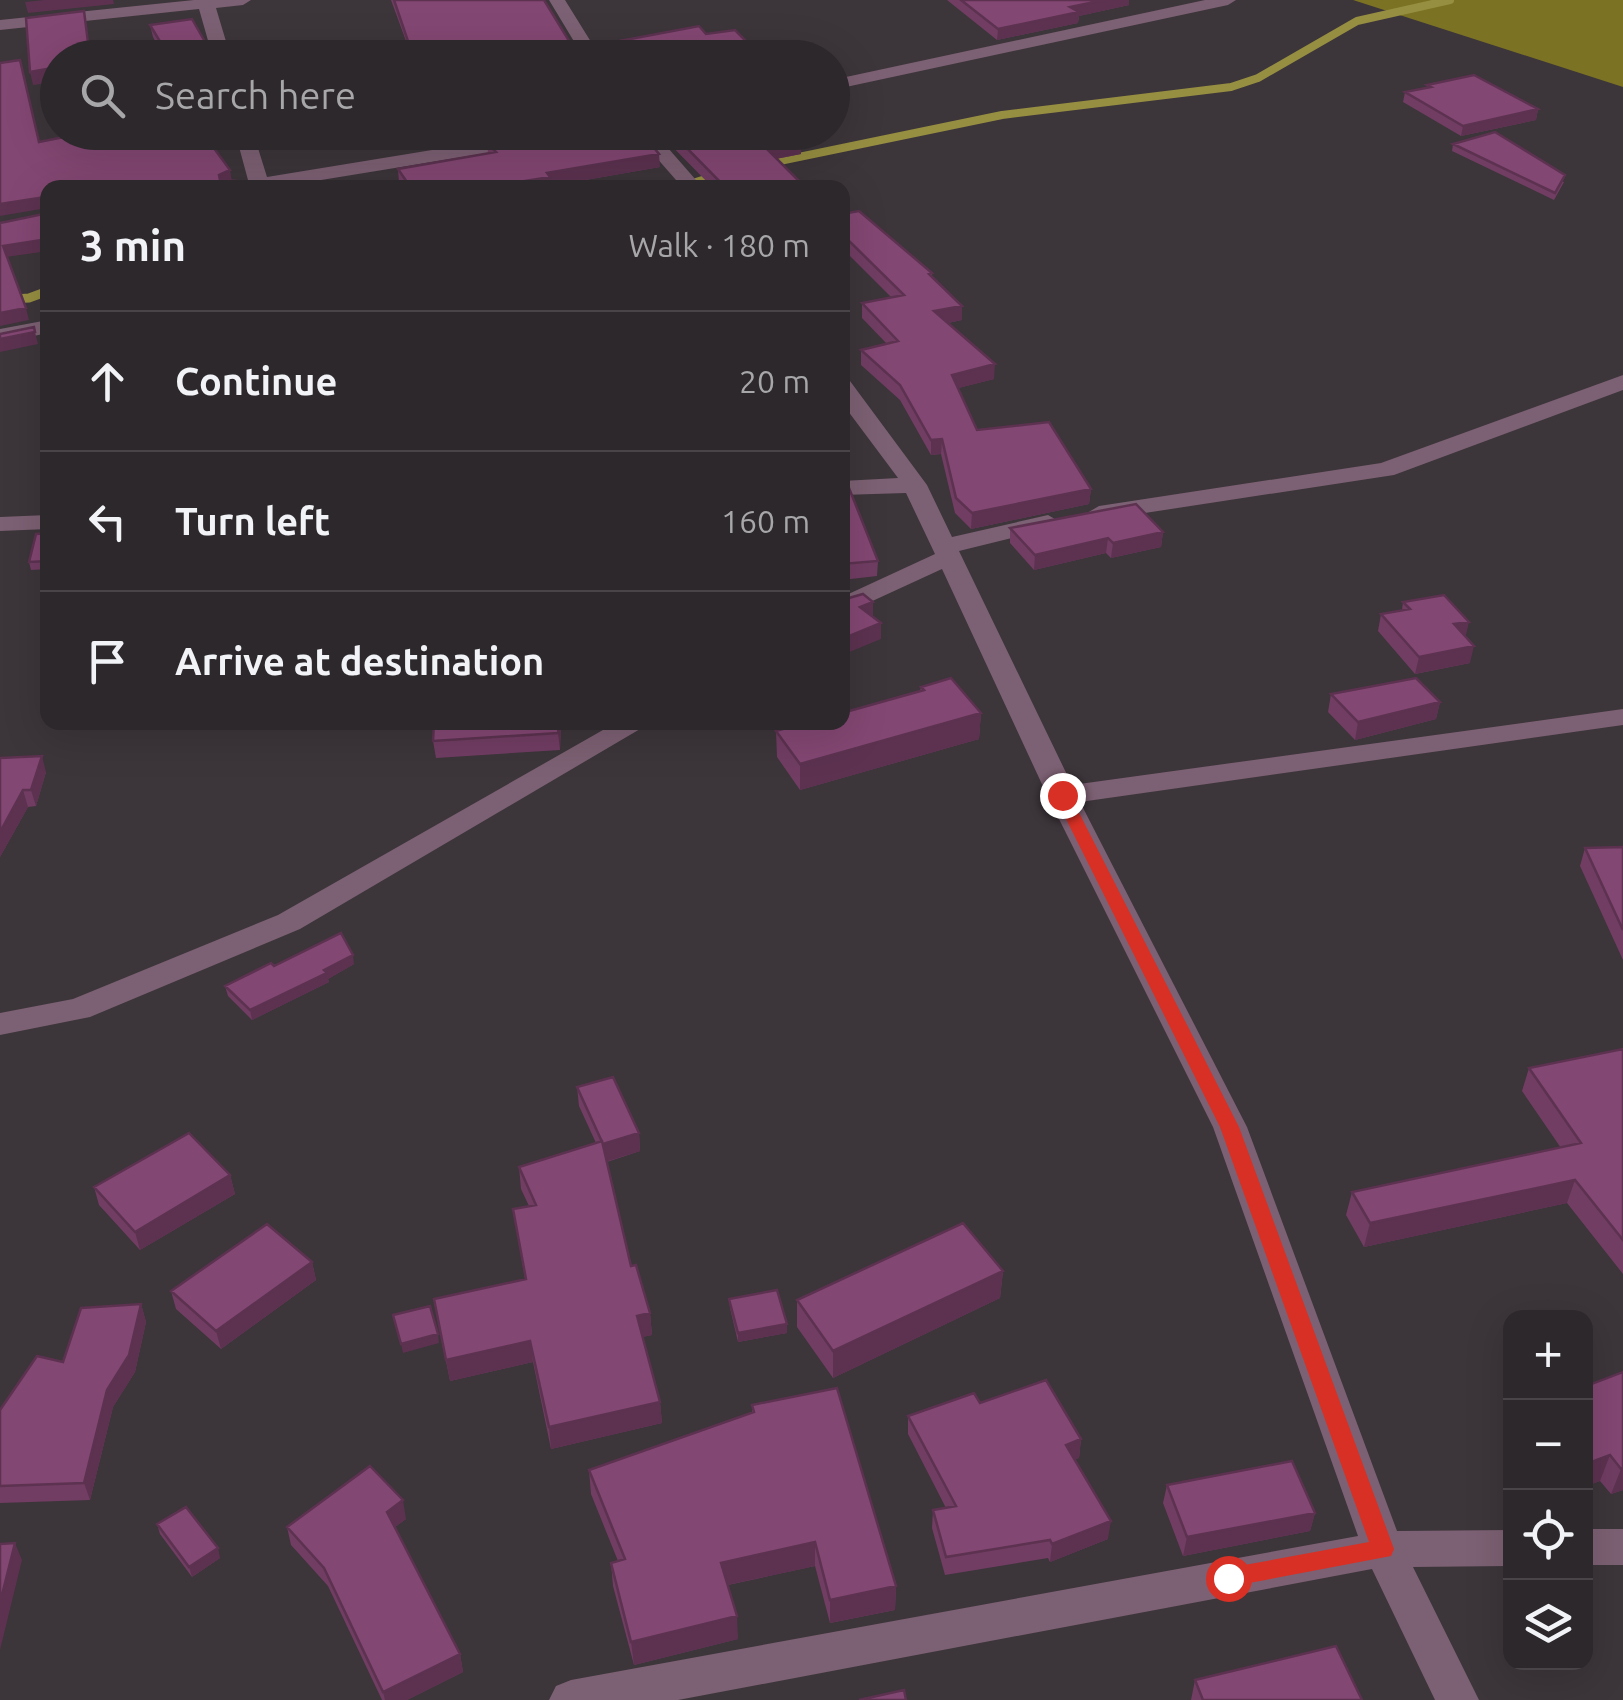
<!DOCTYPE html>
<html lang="en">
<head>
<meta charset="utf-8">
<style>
  body { margin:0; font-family:Ubuntu,sans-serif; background:#353034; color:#f1f3f6 }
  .controls { position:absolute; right:30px; bottom:30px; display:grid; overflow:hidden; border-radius:20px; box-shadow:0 10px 40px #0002 }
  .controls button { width:90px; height:90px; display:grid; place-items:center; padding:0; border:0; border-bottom:2px solid #484448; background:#2d282c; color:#f1f3f6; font:50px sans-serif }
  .stop { position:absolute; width:30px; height:30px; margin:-22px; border:8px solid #d93025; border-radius:50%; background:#fff }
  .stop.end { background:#d93025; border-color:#fff; box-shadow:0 2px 10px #0008 }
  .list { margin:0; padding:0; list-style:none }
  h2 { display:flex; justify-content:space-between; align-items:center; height:130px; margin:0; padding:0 40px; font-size:42px }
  h2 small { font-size:32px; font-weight:400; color:#a7a6a9 }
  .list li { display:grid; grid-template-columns:65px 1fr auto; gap:30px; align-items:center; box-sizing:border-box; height:140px; padding:0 40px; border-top:2px solid #484448 }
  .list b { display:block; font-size:38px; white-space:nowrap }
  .list em { font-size:32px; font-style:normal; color:#a7a6a9 }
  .icon { flex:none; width:55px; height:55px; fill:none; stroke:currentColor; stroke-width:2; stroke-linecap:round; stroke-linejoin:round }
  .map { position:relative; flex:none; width:1623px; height:1700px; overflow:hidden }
  .search { position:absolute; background:#2d282c; box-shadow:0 10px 40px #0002; left:40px; top:40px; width:810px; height:110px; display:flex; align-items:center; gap:25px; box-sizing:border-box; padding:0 35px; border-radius:55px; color:#a7a6a9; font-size:38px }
  .panel { position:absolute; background:#2d282c; box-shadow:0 10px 40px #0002; left:40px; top:180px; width:810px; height:550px; border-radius:20px }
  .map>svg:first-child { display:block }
  .forest { fill:#7b7323 }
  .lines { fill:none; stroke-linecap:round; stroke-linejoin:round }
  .stream-far1 { stroke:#968e41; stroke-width:8 }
  .stream { stroke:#968e41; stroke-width:9 }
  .minor { fill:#7c6073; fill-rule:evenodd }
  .wall { fill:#713d63 }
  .shaded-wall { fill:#5c3250 }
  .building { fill:#834773; stroke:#5c3250; stroke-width:2.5 }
  .route { fill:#d93025 }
</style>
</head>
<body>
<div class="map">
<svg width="1623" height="1700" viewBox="0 0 1623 1700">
  <rect width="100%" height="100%" fill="#3c353a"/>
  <path class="forest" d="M1353,0h270v87z"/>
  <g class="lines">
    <path class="stream-far1" d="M765,164l237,-49 229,-28 27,-9 99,-57 93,-21
      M677,188l41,-13"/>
    <path class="stream" d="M0,300l29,-2 19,-7"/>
    <path class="minor" d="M194,0h57l-8,5 -27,3 15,50h-18l-14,-49 -199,21v-10z
      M549,0h16l36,58h-17z
      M1205,0h31l-8,5 -396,85v-10z
      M235,132h18l14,45 275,-45h47l-9,6 -308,50h-48l24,-8z
      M634,132h20l49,56h-20z
      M48,320v13l-48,10v-14z
      M1623,375v15l-229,85 -295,45 -12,-7 12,-7 282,-43z
      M842,379l8,2 77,104 25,52 96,-22 12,7 -3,5 -98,24 113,234 551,-76v16l-543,77 167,325 150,404 113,-1v36l-97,1 66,133h-44l-63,-131 -694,131h-129l7,-14 15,-6 787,-144 -145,-409 -166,-332 -105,-226 -100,46v-18l93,-43 -29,-61 -64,2v-14l56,-3 -56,-75z
      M48,515v14l-48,2v-14z
      M617,722h35l-352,207 -210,88 -90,18v-22l73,-14 205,-84z
      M1586,1529h37v36h-37z"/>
  </g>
  <path class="wall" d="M391,0h153l30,49h26l106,-15 57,24h-366l-2,-3 -2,-13 13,-1z
    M947,0h182v5l-50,11 -1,7 -81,17z
    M150,25l62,29 1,4h-49l-11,-21z
    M1427,85l111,24 -2,11 -75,16 -58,-34 2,-10 22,-4z
    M658,132h134l9,22 -25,5 30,29h-93z
    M487,143l173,24 -109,19v2h-148l-4,-6 -1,-13 90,-16z
    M1453,144l111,38 -10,18 -102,-49z
    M842,214l90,59v4l30,43 -14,3 46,56 -36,9 19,42 114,59 -2,15 -118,25 -16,-16 -14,-59 -10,1 -31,-55 -39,-35v-15l26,-6 -25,-26v-15l30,-5 -50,-50z
    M842,481l36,80 -1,15 -35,4z
    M1010,528l153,4 -2,15 -50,11 -5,-5 -72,17 -24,-27z
    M48,533v36l-17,1 -2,-8z
    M1403,602l62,34 5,27 -55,11 -37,-43 3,-17 21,-4z
    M921,687l60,26 -2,26 -179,51 -23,-33 -1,-26 144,-40z
    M1331,694l109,8 -4,17 -81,21 -27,-28z
    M561,722l-1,28 -124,8 -3,-17z
    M0,758l46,14 -10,34 -8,1 -28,50z
    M1623,847v113l-43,-94 5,-18z
    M354,964l-26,15 1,3 -77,38 -24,-24 -3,-10 49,-20z
    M1623,1049v225l-56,-71 -203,44 -18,-32 6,-23 209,-44 -39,-57 7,-23z
    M577,1087l62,46 1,18 -33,11 24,104 19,47 2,22 -10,2 18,65 2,21 -111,26 -18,-87 -83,19 -12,-60 87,-42 -12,-70 16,-3 -8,-17 -2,-22 77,-24 -17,-37z
    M230,1175l5,19 -95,56 -41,-45 -5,-18z
    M312,1262l4,18 -95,69 -45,-40 -5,-18z
    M1003,1271l-3,27 -167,80 -36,-51v-27z
    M729,1299l58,25v9l-49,9 -8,-34z
    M141,1304l5,18 -11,50 -22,35 -23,93 -90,3v-93z
    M1623,1372v118l-12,4 -11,-13 -14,5v-100z
    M980,1403l101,36 -2,19 -4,1 33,80 -58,23 -2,-4 -103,17 -13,-47 1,-18 13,-2 -38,-74v-18z
    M752,1405l144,181 -1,24 -65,13 -15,-57 -87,19 10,54 -104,26 -21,-79 -2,-23 7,-2 -27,-67 -2,-24 163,-57z
    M1167,1485l148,28 -5,18 -127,25 -20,-53z
    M406,1519l-11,8 65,127 3,18 -56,28h-25l-54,-114 -37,-41 -4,-18z
    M157,1524l63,34 -28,19 -32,-43z
    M1195,1680l167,20h-171z"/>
  <path class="shaded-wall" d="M44,0h69l1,4 -86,9 -3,-11z
    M1104,0h25v5l-50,11 -1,7 -81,17 1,-11 72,-22z
    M58,67v15l-25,3 -3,-13z
    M1538,109l-2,11 -75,16 2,-10z
    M470,132h46l-45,8z
    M801,141v13l-36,7v-14z
    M659,154l1,13 -109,19v2h-69l65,-15z
    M230,170l2,12 -11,4 -2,-11z
    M45,197l2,11 -47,8v-12z
    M48,239v12l-42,6 -3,-11z
    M962,306v14l-28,6v-15z
    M26,308l3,12 -29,6v-13z
    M35,332l3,12 -38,8v-13z
    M995,364l-1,15 -43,11 1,-15z
    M942,439l-1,15 -10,1v-15z
    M1091,489l-2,15 -118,25 1,-16z
    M1163,532l-2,15 -50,11 2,-15z
    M1108,538l-2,15 -72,17 1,-15z
    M873,602v15l-13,-10z
    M1469,622l-4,17 -11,-15z
    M881,623v16l-39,16v-16z
    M1474,646l-4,17 -55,11 4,-17z
    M1440,702l-4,17 -81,21 3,-18z
    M981,713l-2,26 -179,51v-26z
    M559,722h2l-1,28 -2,-17z
    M42,756l4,16 -10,34 -5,-16z
    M23,790l5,17 -28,50v-25z
    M353,955l1,9 -26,15 1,3 -77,38 -2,-10z
    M639,1133l1,18 -35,11 -2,-18z
    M230,1175l5,19 -95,56 -5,-18z
    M1575,1180l-8,23 -203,44 6,-24z
    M312,1262l4,18 -95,69 -5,-18z
    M1003,1271l-3,27 -167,80v-27z
    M141,1304l5,18 -11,50 -22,35 -23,93 -6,-17 23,-93z
    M650,1313l2,22 -14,3 -1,-22z
    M787,1324v9l-49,9v-9z
    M438,1334l1,9 -36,10 -2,-9z
    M530,1341l3,21 -83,19 -4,-21z
    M660,1402l2,21 -111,26 -2,-22z
    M1081,1439l-2,19 -15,5 2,-18z
    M1610,1455l-10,26 -14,5v-22z
    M1623,1468v22l-12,4 10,-25z
    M403,1500l3,19 -15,11 -4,-18z
    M1315,1513l-5,18 -127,25 4,-19z
    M1111,1521l-3,18 -58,23 2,-18z
    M815,1542v24l-93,20 -1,-23z
    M15,1543l7,17 -22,90v-47z
    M218,1548l2,10 -28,19 -3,-10z
    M896,1586l-1,24 -65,13v-23z
    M737,1616l1,23 -104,26 -3,-23z
    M460,1654l3,18 -56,28h-22l-2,-8z"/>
  <path class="building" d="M394,0h150l30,49h26l4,-5 95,-18 7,8 29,-4 28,28h-355l-15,-16 15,-1z
    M961,0h143l-34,7 9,5 -81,17z
    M84,11l6,47h-32v9l-28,5 -4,-54z
    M192,19l20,35 -23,4h-19l-20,-33z
    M20,60l19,82 50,-10h113l28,38 -11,5 1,5 17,1 5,7h-194v11l-3,-2 -45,7v-141z
    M1474,75l64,34 -75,17 -58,-34 26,-5 -4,-2z
    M555,132h86l18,22 -112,19 3,4 -68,11h-71l-13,-19 98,-17 -9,-9z
    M671,132h121l9,9 -36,6 41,41h-80z
    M1495,132l70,43 -10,18 -102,-49z
    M859,211l73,62 -3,1 33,32 -28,5 61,53 -43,11 25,55 72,-8 42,67 -119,24 -16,-15 -14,-59 -11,1 -31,-55 -39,-35 37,-9 -36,-38 42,-8 -62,-61v-20z
    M48,213v26l-45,7 23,62 -26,5v-90z
    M34,327l1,5 -35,7v-5z
    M842,481l5,2 31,78 -36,3z
    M1136,504l27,28 -50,11 -5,-5 -73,17 -25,-27z
    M48,533v28l-19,1 7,-28z
    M863,594l10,8 -13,5 21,16 -39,16v-39z
    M1444,595l25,27 -15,2 20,22 -55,11 -38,-43 29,-5 -7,-7z
    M951,678l30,35 -181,51 -24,-33 31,-9h35v-9l82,-23 -3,-3z
    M1416,678l24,24 -82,20 -27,-28z
    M434,722h125l-1,11 -125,8z
    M42,756l-11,34h-8l-23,42v-74z
    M1623,847v83l-38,-82z
    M341,933l12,22 -29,15 3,3 -77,37 -25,-24 46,-23 3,3z
    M1623,1049v191l-48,-60 -205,43 -18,-31 229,-49 -52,-75z
    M613,1077l26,56 -36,11 -26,-57z
    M189,1133l41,42 -95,57 -41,-45z
    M602,1141l29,125 5,-1 14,48 -13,3 23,86 -111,25 -19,-86 -84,19 -12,-61 92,-20 -13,-70 23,-4 -17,-38z
    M963,1223l40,48 -170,80 -36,-51z
    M267,1224l45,38 -96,69 -45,-40z
    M777,1290l10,34 -49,9 -9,-34z
    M141,1304l-12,51 -22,35 -23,93 -84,3v-76l37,-54 26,6 18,-54z
    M430,1306l8,28 -37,10 -8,-29z
    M1623,1372v96l-2,1 -11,-14 -24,9v-78z
    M1046,1380l35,59 -15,6 45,76 -59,23 -2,-4 -104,17 -13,-47 23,-4 -48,-90 66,-23 6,10z
    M837,1388l59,198 -66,14 -15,-58 -94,21 16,53 -106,26 -20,-79 14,-4 -36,-89 165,-58 -2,-7z
    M1292,1461l23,52 -128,24 -20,-52z
    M370,1466l33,34 -16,12 73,142 -77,38 -59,-124 -37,-41z
    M186,1507l32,41 -29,19 -32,-43z
    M15,1543l-15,60v-59z
    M1336,1646l26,54h-159l-8,-20z
    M904,1690l2,10h-47z"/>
  <path class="route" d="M1062,790l8,5 169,332 155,422 -3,7 -163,31 -8,-2 -3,-7 3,-8 8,-2 141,-26 -149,-415 -166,-332z"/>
</svg>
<div class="controls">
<button>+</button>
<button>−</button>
<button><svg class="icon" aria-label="locate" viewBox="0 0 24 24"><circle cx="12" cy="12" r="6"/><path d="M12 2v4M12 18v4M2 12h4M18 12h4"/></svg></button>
<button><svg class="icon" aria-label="layers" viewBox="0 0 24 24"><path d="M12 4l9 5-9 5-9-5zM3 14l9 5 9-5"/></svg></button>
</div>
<div class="stop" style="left:1228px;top:1578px"></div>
<div class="stop end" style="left:1062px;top:795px"></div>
<div class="search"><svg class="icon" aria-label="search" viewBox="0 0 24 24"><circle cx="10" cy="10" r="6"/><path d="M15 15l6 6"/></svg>Search here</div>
<section class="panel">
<h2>3 min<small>Walk · 180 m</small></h2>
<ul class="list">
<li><svg class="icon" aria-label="ahead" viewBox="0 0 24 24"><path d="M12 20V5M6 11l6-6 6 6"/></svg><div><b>Continue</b></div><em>20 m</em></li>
<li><svg class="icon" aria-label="left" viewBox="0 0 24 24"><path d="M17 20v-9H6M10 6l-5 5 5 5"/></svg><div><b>Turn left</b></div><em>160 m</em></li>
<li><svg class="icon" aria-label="arrive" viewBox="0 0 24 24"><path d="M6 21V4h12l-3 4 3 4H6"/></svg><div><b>Arrive at destination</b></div></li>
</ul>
</section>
</div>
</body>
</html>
